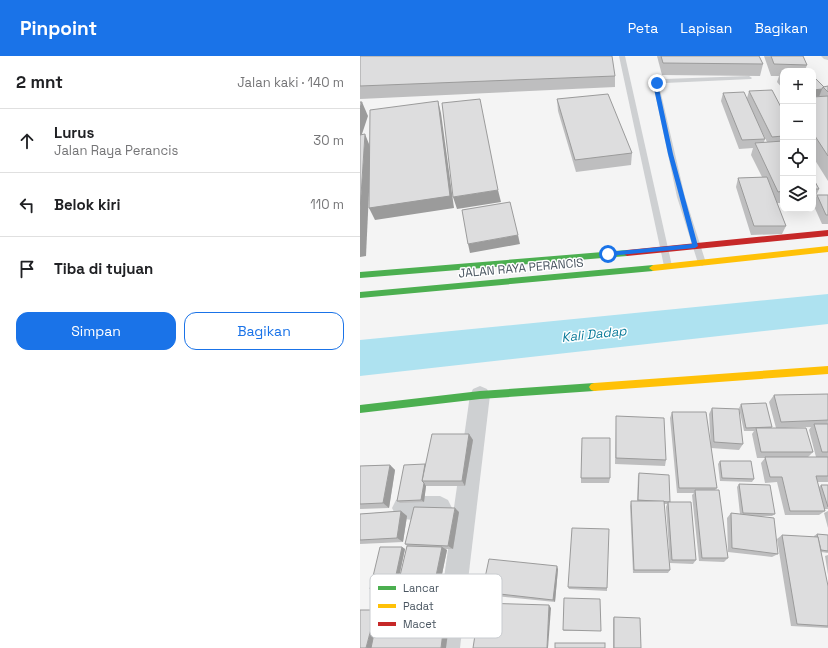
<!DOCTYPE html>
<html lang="id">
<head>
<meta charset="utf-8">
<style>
	:root { --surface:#fff; --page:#f2f2f2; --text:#202124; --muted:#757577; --line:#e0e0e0; --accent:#1a73e8 }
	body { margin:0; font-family:"Space Grotesk",sans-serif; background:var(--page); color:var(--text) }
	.controls { position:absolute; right:12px; top:12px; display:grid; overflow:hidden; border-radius:8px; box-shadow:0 4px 16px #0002 }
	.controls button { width:36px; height:36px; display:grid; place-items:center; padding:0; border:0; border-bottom:1px solid var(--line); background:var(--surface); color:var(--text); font:20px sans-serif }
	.stop { position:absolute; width:12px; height:12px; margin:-9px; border:3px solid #1a73e8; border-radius:50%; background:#fff }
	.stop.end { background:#1a73e8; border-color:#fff; box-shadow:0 1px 4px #0008 }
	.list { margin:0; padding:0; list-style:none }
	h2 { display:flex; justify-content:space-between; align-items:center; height:52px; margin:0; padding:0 16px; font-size:17px }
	h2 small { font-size:13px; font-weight:400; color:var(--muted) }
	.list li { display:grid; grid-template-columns:26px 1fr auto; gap:12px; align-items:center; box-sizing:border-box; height:64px; padding:0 16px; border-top:1px solid var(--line) }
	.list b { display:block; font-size:15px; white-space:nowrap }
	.list p { margin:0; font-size:13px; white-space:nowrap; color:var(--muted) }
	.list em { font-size:13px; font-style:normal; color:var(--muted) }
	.actions { display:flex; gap:8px; padding:12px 16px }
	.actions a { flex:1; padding:9px 0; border:1px solid var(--accent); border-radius:12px; text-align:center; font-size:14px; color:var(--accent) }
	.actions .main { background:var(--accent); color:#fff }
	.icon { flex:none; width:22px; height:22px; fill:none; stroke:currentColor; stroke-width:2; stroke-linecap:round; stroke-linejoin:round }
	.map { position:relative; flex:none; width:468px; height:592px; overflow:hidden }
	header { display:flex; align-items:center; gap:24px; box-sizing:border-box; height:56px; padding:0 20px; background:var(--accent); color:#fff }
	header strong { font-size:19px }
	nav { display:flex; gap:22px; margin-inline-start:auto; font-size:14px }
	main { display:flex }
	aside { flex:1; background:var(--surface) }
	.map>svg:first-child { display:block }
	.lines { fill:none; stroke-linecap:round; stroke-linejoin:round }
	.river { fill:#aee2f0; fill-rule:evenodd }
	.lane { fill:#ced0d2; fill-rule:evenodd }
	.street { fill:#ced0d2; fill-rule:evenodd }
	.fast { fill:#4caf50; fill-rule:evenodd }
	.slow { fill:#ffc107; fill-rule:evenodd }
	.jam { fill:#c62828; fill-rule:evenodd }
	.wall { fill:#bebebf; fill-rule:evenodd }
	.shaded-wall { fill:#9b9b9b }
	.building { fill:#ddddde; stroke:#9b9b9b }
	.route { fill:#1a73e8 }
	.labels { text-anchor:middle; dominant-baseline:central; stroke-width:3; stroke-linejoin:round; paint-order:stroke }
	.street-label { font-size:12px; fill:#4a5661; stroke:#fff }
	.water-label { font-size:13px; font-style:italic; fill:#0c7c9b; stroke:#fff }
	.key { fill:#fff; stroke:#c9ccd0; stroke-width:1 }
	.key-label { font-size:11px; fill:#4a5661 }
</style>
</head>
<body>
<header>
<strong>Pinpoint</strong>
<nav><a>Peta</a><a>Lapisan</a><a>Bagikan</a></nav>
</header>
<main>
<aside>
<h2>2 mnt<small>Jalan kaki · 140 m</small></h2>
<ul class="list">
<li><svg class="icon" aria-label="ahead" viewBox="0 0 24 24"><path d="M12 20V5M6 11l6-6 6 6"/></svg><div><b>Lurus</b><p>Jalan Raya Perancis</p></div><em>30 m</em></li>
<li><svg class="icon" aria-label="left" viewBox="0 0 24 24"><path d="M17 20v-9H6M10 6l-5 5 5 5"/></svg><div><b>Belok kiri</b></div><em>110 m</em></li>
<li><svg class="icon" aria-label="arrive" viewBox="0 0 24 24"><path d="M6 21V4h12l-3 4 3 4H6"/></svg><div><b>Tiba di tujuan</b></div></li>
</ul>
<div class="actions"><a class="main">Simpan</a><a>Bagikan</a></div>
</aside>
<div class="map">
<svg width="468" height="592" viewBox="0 0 468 592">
	<rect width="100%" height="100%" fill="#f4f4f4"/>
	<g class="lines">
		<polygon class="river" points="468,238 468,268 0,320 0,284"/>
		<g class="lane">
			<polygon points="259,0 265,0 312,210 308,213 304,210"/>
			<polygon points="389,20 392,22 391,23 305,27 299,29 325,141 346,207 342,210 338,207 317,141 293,28 304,23"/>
		</g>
		<g class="street">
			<polygon points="461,0 468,0 468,4 464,3"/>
			<polygon points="120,330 127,333 130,339 100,592 74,592 110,339 113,333"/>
			<path d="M44 440H80L88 444 92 452 88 460C74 466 50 466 36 460L32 452 36 444Z"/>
		</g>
		<g class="fast">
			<polygon points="267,194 271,197 267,200 0,222 0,216"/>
			<polygon points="293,209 297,212 293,215 0,242 0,236"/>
			<polygon points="234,327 237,328 239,331 237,334 234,335 120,343 0,357 0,349 120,335"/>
		</g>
		<g class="slow">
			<polygon points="468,190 468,196 293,215 289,212 293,209"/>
			<polygon points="468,310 468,318 234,335 231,334 229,331 231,328 234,327"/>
		</g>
		<polygon class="jam" points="468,174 468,180 267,200 263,197 267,194"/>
	</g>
	<g class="wall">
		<polygon points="0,0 255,20 255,31 0,43"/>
		<polygon points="297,0 399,0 403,8 400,20 302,19"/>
		<polygon points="404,0 443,0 447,9 445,14 448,15 423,15 423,33 417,26 419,20 411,20"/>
		<polygon points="453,20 464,31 468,30 468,125 453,101"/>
		<path d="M389 35 423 55V147H417L426 170 422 178 391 179 376 131 378 122 402 121 391 99 393 92 379 93 361 45 363 37 387 42ZM397 66 407 86H404L405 83Z"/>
		<polygon points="197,43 272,97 271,109 216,116 198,55"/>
		<polygon points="453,122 459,133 454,145 453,145"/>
		<polygon points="457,139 468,139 468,168 462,168 453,148"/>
		<path d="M468 338V426H457L459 431 461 429H468V453H465V455L459 459H425L417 426 405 427 401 407 405 402H397L392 378 394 375H384L379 352 381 348 412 371 411 372H416L409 346 414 339ZM451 371 449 374 456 401H448L453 396 425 372Z"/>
		<polygon points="352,352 383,388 379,394 351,392 349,358"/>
		<polygon points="312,356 357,432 355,434 368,502 364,506 339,505 332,439 334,437 317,437 310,362"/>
		<polygon points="256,360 306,404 305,410 255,408"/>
		<polygon points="109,378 113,384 105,430 66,430 64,446 40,447 37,445 65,408"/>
		<polygon points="360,405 394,423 392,426 360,425 358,408"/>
		<polygon points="30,409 35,414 29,452 0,453 0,410"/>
		<polygon points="279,417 310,446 336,504 333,508 310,507 306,451 307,448 304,448 310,514 308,517 273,517 270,450 271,445 277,445 278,420"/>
		<polygon points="221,422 250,422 249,427 221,427"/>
		<polygon points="379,428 415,458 412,460 392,460 418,498 412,501 368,496 367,462 371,457 380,458 377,431"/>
		<polygon points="41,455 47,460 43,486 0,488 0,458"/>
		<polygon points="468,455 468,472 464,457"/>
		<polygon points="99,456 93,493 85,493 87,494 80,528 45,527 39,524 47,490 45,488"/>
		<polygon points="457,478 468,479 468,497 461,496 468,530 468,572 431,570 417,483 422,479 454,481 454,480"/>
		<polygon points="42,491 45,493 36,535 14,534 10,533"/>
		<polygon points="468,499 468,519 465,500"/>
		<polygon points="198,513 195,546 126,539 122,536"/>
		<polygon points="208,531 247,532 247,535 209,533"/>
		<polygon points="254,561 281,592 253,592 253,563"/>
		<polygon points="203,574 241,575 204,575"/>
	</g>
	<g class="shaded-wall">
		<polygon points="462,33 459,41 453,42 453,34"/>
		<polygon points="78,45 81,57 94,152 15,164 9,152"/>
		<polygon points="2,46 8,60 0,84 0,52"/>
		<polygon points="5,78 11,93 6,200 0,201 0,155"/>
		<polygon points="138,134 141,146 97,153 93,141"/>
		<polygon points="158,179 160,188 110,197 108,188"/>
		<polygon points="109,378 113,384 105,430 102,425"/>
		<polygon points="30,409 35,414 29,452 23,447"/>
		<polygon points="64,427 66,430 64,446 61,444"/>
		<polygon points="95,452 99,456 93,493 88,490"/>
		<polygon points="41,455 47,460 43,486 37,482"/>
		<polygon points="42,491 45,493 36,535 33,533"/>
		<polygon points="82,491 87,494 80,528 75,525"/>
		<polygon points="197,510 198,513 195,546 193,544"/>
		<polygon points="189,549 191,552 188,592 187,592"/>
		<polygon points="16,554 22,556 14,592 6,592"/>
		<polygon points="84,568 89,570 86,592 81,592"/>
	</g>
	<g class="building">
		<polygon points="0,0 252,0 255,20 0,30"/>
		<polygon points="301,0 399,0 403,8 303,7"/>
		<polygon points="411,0 443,0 447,9 414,8"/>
		<polygon points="420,17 423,17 423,21"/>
		<polygon points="453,20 464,31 463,31 462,33 453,34"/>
		<polygon points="468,30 468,36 463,31"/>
		<polygon points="412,34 423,55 423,80 412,81 389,35"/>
		<polygon points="384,36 405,83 382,84 363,37"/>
		<polygon points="248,38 272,97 215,104 197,43"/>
		<polygon points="468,40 468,100 453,77 453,41"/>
		<polygon points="120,43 138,134 93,141 82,47"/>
		<polygon points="78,45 90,140 9,152 10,54"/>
		<polygon points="0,46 2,46 0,52"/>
		<polygon points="5,78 0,155 0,79"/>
		<polygon points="423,85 423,135 418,136 395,87"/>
		<polygon points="407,121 426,170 394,170 378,122"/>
		<polygon points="453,122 459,133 453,133"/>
		<polygon points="457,139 468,139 468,159 466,159"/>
		<polygon points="150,146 158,179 108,188 102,154"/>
		<polygon points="468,338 468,364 421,366 414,339"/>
		<polygon points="406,347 412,371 386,372 381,348"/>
		<polygon points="352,352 379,353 383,388 354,386"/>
		<polygon points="312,356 346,356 357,432 319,432"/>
		<polygon points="256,360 304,362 306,404 256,402"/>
		<polygon points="454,368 468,368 468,396 462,396"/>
		<polygon points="396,372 446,372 453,396 401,396"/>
		<polygon points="72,378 109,378 102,425 62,425"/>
		<polygon points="222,382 250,382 250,422 221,422"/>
		<polygon points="405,401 468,401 468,420 456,420 465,455 430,455 422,421 410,421"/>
		<polygon points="360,405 391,405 394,423 362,422"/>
		<polygon points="65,408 62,425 64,427 61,444 37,445 44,409"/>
		<polygon points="30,409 23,447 0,448 0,410"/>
		<polygon points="279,417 309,419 310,446 278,444"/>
		<polygon points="379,428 410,429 415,458 383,457"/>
		<polygon points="461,429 468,429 468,451"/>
		<polygon points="335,434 359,434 368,502 342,502"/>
		<polygon points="271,445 304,445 310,514 274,514"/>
		<polygon points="308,446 331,446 336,504 312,504"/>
		<polygon points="54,451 95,452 88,490 45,488"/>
		<polygon points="41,455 37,482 0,484 0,458"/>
		<polygon points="371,457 414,462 418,498 372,492"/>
		<polygon points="212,472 249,473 247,532 208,531"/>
		<polygon points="457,478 468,479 468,495 461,494"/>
		<polygon points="422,479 458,481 468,530 468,570 437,568"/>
		<polygon points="47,490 82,491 75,525 39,524"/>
		<polygon points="20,491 42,491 33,533 10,533"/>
		<polygon points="129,503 197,510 193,544 122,536"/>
		<polygon points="204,542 240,543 241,575 203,574"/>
		<polygon points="120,547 189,549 187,592 113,592"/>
		<polygon points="0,554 16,554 6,592 0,592"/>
		<polygon points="254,561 280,562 281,592 254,592"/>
		<polygon points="16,568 84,568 81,592 11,592"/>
		<rect x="195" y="587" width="50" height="5"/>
	</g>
	<polygon class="route" points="297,25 299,27 298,28 313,98 338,190 335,192 248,200 245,198 248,196 332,188 308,98 293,28"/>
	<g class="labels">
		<g class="street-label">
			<text transform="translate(161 212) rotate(-5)">JALAN RAYA PERANCIS</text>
		</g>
		<g class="water-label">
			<text transform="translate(234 278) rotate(-6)">Kali Dadap</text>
		</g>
	</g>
	<rect x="10" y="518" width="132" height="64" rx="6" class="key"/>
	<rect x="18" y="530" width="18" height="4" fill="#4caf50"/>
	<rect x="18" y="548" width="18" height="4" fill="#ffc107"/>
	<rect x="18" y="566" width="18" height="4" fill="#c62828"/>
	<g class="key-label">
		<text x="43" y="536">Lancar</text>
		<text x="43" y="554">Padat</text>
		<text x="43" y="572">Macet</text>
	</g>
</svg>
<div class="controls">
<button>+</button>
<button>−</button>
<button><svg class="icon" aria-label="locate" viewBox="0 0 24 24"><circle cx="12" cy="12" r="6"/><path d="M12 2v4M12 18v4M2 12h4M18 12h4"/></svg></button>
<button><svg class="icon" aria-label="layers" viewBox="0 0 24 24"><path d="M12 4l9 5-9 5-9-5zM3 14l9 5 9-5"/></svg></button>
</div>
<div class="stop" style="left:248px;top:198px"></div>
<div class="stop end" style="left:297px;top:27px"></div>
</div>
</main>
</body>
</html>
